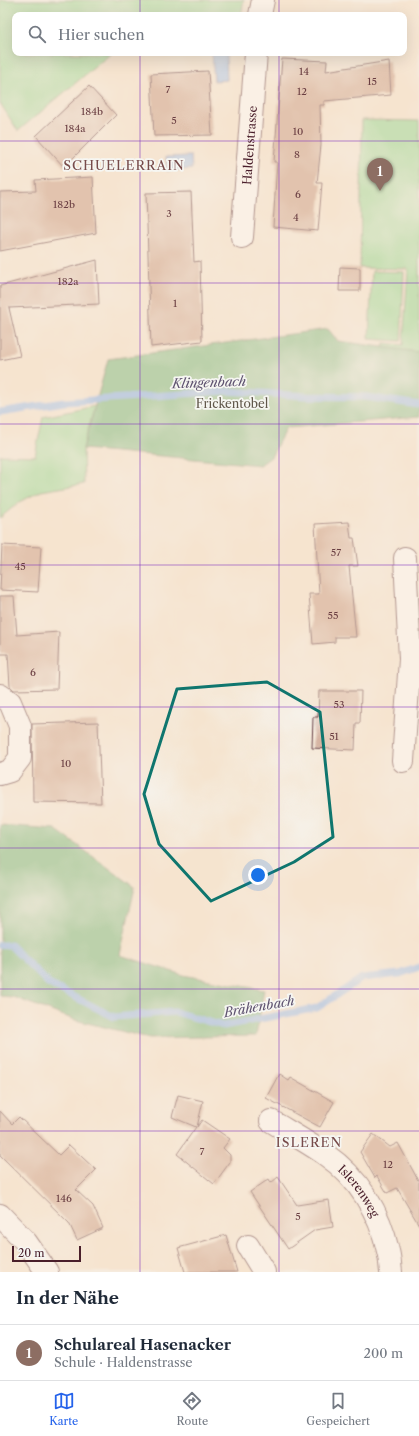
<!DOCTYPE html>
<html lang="de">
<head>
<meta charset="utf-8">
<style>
	:root { --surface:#fff; --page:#f6f6f7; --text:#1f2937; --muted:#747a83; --line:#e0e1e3; --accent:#2563eb }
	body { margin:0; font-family:"Libre Caslon Text",serif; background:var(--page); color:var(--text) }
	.scale { position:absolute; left:12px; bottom:10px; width:69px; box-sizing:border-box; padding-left:4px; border:2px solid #4a1f2b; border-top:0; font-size:11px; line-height:14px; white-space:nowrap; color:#4a1f2b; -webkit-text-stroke:3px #f6f6f2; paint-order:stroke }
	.you { position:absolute; left:258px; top:875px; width:14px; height:14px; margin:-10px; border:3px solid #fff; border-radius:50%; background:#1a73e8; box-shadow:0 0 0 6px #1a73e833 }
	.badge { display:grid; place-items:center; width:26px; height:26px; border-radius:50%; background:var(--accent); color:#fff; font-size:13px; font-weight:700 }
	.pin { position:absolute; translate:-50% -33px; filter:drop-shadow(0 1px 2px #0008) }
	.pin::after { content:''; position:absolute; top:21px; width:14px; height:12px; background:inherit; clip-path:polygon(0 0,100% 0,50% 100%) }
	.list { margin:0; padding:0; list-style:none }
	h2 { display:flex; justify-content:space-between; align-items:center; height:52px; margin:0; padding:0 16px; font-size:17px }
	h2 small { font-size:13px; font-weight:400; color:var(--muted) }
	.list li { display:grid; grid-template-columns:26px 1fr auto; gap:12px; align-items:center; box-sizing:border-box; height:56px; padding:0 16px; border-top:1px solid var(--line) }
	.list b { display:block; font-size:15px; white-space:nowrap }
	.list p { margin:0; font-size:13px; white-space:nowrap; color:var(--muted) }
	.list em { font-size:13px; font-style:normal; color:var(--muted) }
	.icon { flex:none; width:22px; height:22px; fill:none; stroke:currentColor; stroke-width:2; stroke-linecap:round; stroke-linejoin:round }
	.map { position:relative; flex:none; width:419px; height:1272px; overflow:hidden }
	.search { position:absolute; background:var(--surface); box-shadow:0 4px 16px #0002; left:12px; right:12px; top:12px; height:44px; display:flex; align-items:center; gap:10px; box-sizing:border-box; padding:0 14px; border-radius:8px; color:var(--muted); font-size:15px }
	.sheet { height:108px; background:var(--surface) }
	nav { display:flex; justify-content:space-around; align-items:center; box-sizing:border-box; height:56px; border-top:1px solid var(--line); background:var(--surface); font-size:11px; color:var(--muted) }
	nav a { display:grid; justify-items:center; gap:2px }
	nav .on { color:var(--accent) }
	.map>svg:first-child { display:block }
	.green { fill:#93da94; stroke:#6e7c60 }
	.forest { fill:#76ba7e; stroke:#606c54 }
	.water { fill:#85b4f0; stroke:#686a8e }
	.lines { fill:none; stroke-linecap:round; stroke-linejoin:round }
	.stream { stroke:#85b4f0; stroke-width:7 }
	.building { fill:#ca9c85 }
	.minor-casing { stroke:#643d44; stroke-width:24 }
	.minor { stroke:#fff; stroke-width:22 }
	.marked { fill:none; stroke:#0f766e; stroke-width:3; stroke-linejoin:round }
	.grid { fill:none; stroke:#7b2cbf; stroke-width:1; stroke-opacity:0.55 }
	.labels { text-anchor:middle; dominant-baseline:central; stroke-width:3.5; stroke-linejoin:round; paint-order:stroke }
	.number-label { font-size:10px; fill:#6a3e42 }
	.street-label { font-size:12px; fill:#4a1f2b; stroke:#f6f6f2 }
	.park-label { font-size:12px; fill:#60574a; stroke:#f6f6f2 }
	.neighbourhood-label { font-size:13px; letter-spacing:1px; fill:#774b4a; stroke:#f6f6f2 }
	.water-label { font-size:13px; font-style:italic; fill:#5f5370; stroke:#f6f6f2 }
</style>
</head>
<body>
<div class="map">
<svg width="419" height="1272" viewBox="0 0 419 1272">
	<rect width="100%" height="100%" fill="#f6f6f2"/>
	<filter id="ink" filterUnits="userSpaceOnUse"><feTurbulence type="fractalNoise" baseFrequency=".025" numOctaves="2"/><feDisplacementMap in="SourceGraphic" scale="8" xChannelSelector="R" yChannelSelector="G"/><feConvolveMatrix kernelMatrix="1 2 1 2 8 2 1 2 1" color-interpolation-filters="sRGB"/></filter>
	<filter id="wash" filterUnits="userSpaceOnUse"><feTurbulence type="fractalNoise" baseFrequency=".012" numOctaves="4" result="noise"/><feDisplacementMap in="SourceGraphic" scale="16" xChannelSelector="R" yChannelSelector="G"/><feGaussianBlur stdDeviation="0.9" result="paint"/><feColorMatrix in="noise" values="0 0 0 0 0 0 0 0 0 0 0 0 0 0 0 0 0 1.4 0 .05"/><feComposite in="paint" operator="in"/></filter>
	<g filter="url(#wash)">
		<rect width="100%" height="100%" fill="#f5e4cf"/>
		<g class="green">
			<polygon points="0,0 244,0 241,15 15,15 15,53 112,53 103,60 18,131 0,103"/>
			<polygon points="362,120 419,121 419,364 382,360 384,343 403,345 408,269 360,268"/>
			<polygon points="372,271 404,272 401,341 369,339"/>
			<polygon points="95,406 83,448 84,484 41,491 18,503 0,518 0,455 35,456 43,417"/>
		</g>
		<g class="forest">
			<polygon points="328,329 338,341 419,352 419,417 286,428 271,457 260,465 83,449 108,359"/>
			<polygon points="0,825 55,829 135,887 120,955 183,975 264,990 256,1036 149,1038 75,1020 13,997 0,996"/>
		</g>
		<g class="water">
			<polygon points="212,53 226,53 227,80 214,81"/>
			<polygon points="191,156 192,169 167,171 166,157"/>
		</g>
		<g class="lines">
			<g class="stream">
				<polyline points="0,412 64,402 227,391 306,396 366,397 419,405"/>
				<polyline points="0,945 10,945 49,984 114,1017 175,1012 223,1026 317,1008 362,978 400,974 419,967"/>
			</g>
		</g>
		<g id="blocks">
			<g class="building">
				<polygon points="282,59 327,61 326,71 389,61 391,95 324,101 324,105 320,105 321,145 317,183 322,183 318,231 273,227 277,162 274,162"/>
				<polygon points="208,71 212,135 154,136 151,74"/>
				<polygon points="89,86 116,115 64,167 36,136"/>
				<polygon points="93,177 96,233 0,251 0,192 36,191 35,180"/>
				<polygon points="191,192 194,262 200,261 202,341 151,347 146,193"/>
				<polygon points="97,260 99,304 9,308 20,356 0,360 0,286"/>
				<polygon points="340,267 360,268 360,291 339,291"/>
				<polygon points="349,522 351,538 354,538 358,566 349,566 356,637 335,637 335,642 313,644 309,594 319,594 315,524"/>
				<polygon points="2,545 41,547 38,592 0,590"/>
				<polygon points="0,596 14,596 17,635 59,632 57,689 14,690 10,686 8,654 0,654"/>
				<polygon points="319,691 361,691 360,723 356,723 355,750 312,748 313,717 318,717"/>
				<polygon points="98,722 101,803 33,802 32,724"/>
				<polygon points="279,1074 288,1080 290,1077 334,1102 320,1127 266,1098"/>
				<polygon points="178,1095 203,1101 197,1127 202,1120 230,1139 223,1148 230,1155 230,1162 214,1184 177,1154 196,1127 172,1117"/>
				<polygon points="0,1111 12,1124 19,1117 59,1155 69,1145 96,1170 76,1190 93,1206 103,1228 77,1240 69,1223 0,1155"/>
				<polygon points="373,1134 390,1147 398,1143 419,1182 419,1225 397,1188 387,1193 377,1176 375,1178 360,1152"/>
				<polygon points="278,1177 297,1205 329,1200 333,1227 315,1230 288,1249 250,1192 269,1179 271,1183"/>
				<polygon points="226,1235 237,1272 185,1272 178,1248"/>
			</g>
		</g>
	</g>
	<g filter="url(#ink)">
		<use href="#blocks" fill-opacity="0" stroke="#643d44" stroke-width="1"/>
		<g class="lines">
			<g class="minor-casing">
				<g id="minor">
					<polyline points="260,15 263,0"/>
					<path id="s1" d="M242 237 256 53"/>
					<polyline points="405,558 410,659 419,659"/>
					<polyline points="0,695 10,702 20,726 20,758 10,771 0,774"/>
					<polyline points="403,761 410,659"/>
					<path id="s2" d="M271 1121C289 1132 309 1143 326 1155 358 1177 380 1213 388 1251 390 1258 390 1265 391 1272"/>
					<polyline points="0,1215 26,1242 47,1272"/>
					<polyline points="248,1246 264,1272"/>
				</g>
			</g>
			<use href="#minor" class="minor"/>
		</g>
	</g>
	<path d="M0 0H419V1272H0ZM267 682 320 712 333 837 294 862 211 901 159 844 144 794 177 689Z" fill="#f5e4cf" fill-opacity=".55" fill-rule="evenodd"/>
	<path class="marked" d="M267 682 320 712 333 837 294 862 211 901 159 844 144 794 177 689Z"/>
	<path class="grid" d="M140 0V15M279 0V15M140 53V1272M279 53V1272M0 141H419M0 283H419M0 424H419M0 565H419M0 707H419M0 848H419M0 989H419M0 1131H419"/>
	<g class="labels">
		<g class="number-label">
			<text x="304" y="71">14</text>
			<text x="372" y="81">15</text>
			<text x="168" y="89">7</text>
			<text x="302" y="91">12</text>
			<text x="92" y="111">184b</text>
			<text x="174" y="120">5</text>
			<text x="75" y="128">184a</text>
			<text x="298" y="131">10</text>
			<text x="297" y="154">8</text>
			<text x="298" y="194">6</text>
			<text x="64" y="204">182b</text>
			<text x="169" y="213">3</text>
			<text x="296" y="217">4</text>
			<text x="68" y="281">182a</text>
			<text x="175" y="303">1</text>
			<text x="336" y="552">57</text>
			<text x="20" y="566">45</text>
			<text x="333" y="615">55</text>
			<text x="33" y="672">6</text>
			<text x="339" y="704">53</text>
			<text x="334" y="736">51</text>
			<text x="66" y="763">10</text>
			<text x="202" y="1151">7</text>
			<text x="388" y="1164">12</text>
			<text x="64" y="1198">146</text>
			<text x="298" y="1216">5</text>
		</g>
		<g class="street-label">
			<text stroke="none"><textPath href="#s1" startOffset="92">Haldenstrasse</textPath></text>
			<text stroke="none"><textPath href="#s2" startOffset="114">Islerenweg</textPath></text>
		</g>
		<g class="park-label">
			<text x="232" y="403">Frickentobel</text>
		</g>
		<g class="neighbourhood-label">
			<text x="124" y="165">SCHUELERRAIN</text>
			<text x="309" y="1142">ISLEREN</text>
		</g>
		<g class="water-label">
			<text transform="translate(209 382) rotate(-2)">Klingenbach</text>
			<text transform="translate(259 1006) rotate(-10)">Brähenbach</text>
		</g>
	</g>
</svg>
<div class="scale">20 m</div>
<div class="you"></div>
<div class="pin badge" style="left:380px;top:191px;background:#8d6e63">1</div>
<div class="search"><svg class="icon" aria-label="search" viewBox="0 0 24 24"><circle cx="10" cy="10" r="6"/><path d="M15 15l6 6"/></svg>Hier suchen</div>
</div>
<section class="sheet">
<h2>In der Nähe<small></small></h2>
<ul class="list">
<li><span class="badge" style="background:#8d6e63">1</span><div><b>Schulareal Hasenacker</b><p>Schule · Haldenstrasse</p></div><em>200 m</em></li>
</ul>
</section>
<nav>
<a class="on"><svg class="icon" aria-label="map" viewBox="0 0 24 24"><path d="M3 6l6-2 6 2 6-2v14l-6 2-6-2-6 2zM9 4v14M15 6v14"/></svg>Karte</a>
<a><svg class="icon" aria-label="directions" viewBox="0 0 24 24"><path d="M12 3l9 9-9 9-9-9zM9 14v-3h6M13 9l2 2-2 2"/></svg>Route</a>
<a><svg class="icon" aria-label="saved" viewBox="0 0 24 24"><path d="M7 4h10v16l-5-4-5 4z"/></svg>Gespeichert</a>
</nav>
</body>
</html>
